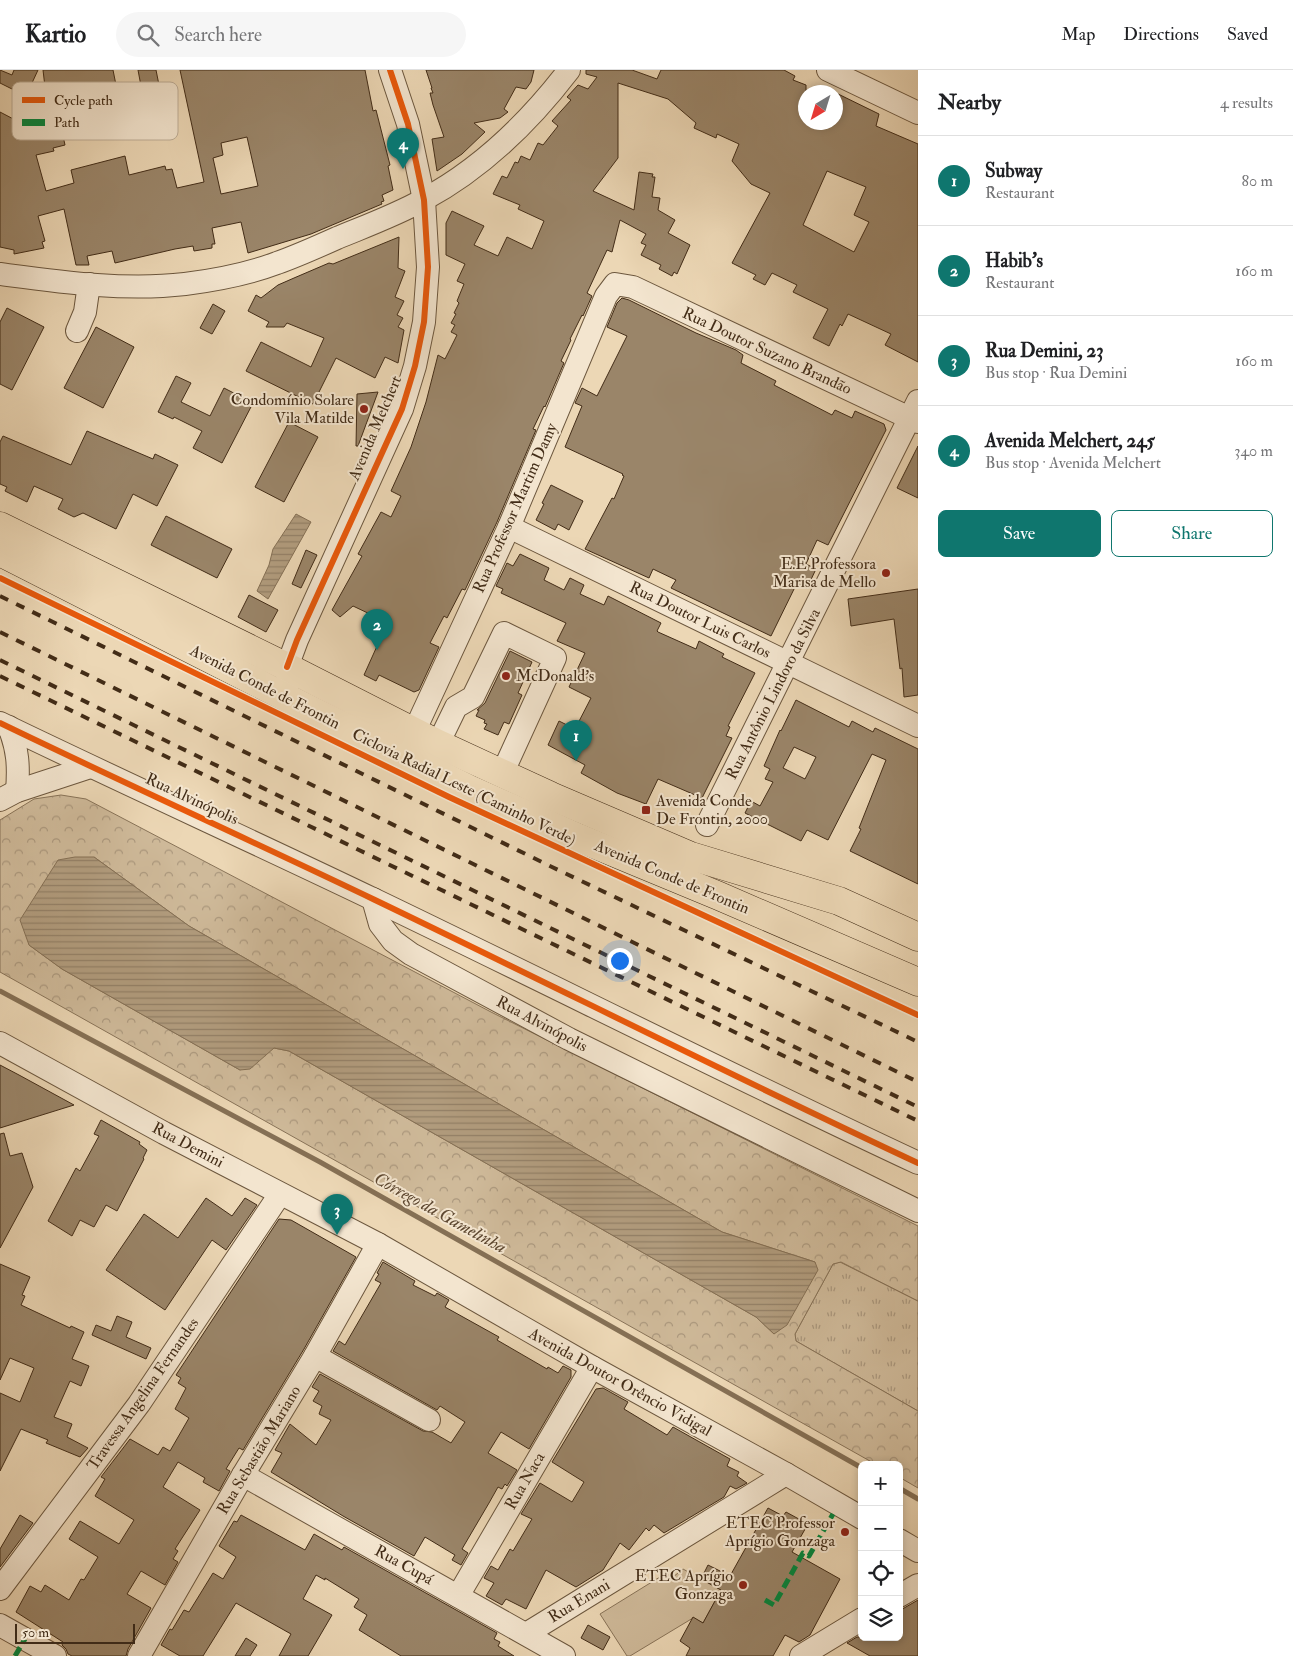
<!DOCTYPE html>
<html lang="en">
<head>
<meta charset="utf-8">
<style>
	:root { --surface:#fff; --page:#f6f6f6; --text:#202124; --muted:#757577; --line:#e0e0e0; --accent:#0f766e }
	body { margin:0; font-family:"IM FELL Double Pica",serif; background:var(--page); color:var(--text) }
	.controls { position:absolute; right:15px; bottom:15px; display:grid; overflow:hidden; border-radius:8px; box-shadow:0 2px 8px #0003 }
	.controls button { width:45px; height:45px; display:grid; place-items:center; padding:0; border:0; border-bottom:1px solid var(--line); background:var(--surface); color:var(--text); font:25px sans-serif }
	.compass { position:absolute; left:798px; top:15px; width:45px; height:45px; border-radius:50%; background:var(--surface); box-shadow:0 2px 8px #0003; rotate:218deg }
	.scale { position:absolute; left:15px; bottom:12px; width:120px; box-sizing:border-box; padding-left:5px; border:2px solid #422c17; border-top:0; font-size:14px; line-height:18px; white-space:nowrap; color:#422c17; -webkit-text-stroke:4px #f3e5cf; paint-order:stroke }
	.you { position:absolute; left:619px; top:890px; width:18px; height:18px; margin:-12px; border:4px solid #fff; border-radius:50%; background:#1a73e8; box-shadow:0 0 0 8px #1a73e833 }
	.badge { display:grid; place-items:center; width:32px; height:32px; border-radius:50%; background:var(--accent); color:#fff; font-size:16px; font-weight:700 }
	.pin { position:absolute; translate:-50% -41px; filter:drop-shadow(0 1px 2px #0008) }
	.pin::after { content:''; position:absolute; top:26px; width:18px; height:15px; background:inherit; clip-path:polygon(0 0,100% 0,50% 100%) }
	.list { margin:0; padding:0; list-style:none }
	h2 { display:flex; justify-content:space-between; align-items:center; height:65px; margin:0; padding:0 20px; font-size:21px }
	h2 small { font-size:16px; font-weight:400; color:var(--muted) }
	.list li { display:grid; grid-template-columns:32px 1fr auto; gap:15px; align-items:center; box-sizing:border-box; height:90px; padding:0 20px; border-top:1px solid var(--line) }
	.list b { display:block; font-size:19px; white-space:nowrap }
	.list p { margin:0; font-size:16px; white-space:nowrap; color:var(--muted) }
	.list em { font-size:16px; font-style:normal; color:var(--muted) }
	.actions { display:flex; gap:10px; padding:15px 20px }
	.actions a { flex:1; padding:11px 0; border:1px solid var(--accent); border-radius:8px; text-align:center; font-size:18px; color:var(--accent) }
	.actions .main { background:var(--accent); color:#fff }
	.icon { flex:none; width:28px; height:28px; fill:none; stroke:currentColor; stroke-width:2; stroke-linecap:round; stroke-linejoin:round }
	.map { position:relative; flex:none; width:918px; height:1586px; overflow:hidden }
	header { display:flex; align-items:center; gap:30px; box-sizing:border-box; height:70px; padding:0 25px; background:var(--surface); border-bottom:1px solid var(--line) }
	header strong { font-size:24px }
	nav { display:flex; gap:28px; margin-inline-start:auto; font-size:18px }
	.search { width:350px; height:45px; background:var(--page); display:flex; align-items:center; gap:12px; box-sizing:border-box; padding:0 18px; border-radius:28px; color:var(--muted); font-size:19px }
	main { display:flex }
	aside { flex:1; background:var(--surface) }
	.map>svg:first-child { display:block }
	.grass { fill:url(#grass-tufts); stroke:#887358 }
	.forest { fill:url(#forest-crowns); stroke:#887358; fill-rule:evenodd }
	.garden { fill:#cfba9a; stroke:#887358 }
	.water { fill:url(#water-rules); stroke:#857055 }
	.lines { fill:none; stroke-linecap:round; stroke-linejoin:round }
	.stream { stroke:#857055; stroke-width:5 }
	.building { fill:#9a8569; stroke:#422c17; fill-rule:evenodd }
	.minor-casing { stroke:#6c573e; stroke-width:24 }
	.highway-casing { stroke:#422c17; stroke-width:29 }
	.minor { stroke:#f3e5cf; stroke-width:22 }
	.highway { stroke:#ecd7b5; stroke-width:28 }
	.rail { stroke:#422c17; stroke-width:4; stroke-dasharray:9 9; stroke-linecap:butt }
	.quiet { stroke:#00873e; stroke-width:5; stroke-dasharray:10 5; stroke-linecap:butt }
	.cycleway-casing { stroke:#f3e5cf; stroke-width:9 }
	.cycleway { stroke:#e8590c; stroke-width:6 }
	.poi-dot { fill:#8f2418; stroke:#f3e5cf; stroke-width:2 }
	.labels { text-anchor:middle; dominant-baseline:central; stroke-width:4; stroke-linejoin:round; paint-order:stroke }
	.street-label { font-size:16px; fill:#422c17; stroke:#f3e5cf }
	.poi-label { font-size:16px; fill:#422c17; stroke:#f3e5cf; text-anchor:end }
	.water-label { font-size:18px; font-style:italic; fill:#5e4831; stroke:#f3e5cf }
	.key { fill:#f3e5cf; stroke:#beae98; stroke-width:1 }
	.key-label { font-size:14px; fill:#422c17 }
</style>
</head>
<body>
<header>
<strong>Kartio</strong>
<div class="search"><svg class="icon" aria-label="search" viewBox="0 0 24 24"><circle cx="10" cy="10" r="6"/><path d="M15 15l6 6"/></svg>Search here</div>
<nav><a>Map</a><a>Directions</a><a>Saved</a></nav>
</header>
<main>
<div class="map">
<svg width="918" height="1586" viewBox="0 0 918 1586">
	<defs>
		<pattern id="grass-tufts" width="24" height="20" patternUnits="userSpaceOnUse" patternTransform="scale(1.25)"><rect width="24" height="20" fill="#cfba9a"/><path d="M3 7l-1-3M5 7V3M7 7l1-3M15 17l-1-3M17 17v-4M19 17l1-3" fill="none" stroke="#aa977d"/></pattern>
		<pattern id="forest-crowns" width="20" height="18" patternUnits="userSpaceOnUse" patternTransform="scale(1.25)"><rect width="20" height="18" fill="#cfba9a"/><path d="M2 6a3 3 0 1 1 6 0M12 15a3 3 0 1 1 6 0" fill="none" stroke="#aa977d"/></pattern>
		<pattern id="water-rules" width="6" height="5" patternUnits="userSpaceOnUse" patternTransform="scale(1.25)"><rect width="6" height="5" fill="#b29d7f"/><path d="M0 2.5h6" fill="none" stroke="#928067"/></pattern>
	</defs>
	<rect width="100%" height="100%" fill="#ecd7b5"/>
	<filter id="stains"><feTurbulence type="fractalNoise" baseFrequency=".004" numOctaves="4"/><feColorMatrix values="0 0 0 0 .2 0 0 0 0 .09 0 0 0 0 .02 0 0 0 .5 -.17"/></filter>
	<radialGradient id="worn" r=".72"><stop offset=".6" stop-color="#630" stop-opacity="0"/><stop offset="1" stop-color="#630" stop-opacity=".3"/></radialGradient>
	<polygon class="grass" points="840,1192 918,1231 918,1341 796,1271 795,1264 833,1194"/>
	<path class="forest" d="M61 725 86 729 491 942 918 1156V1231L841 1192 833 1194 795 1264 796 1271 918 1341V1418L899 1407V1395H877L0 902V750L34 729ZM94 787 189 856 722 1162 815 1192 774 1264 756 1247 289 981 274 978 240 1000 62 899 29 875Z"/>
	<polygon class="garden" points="683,1499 721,1520 703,1553 693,1548 630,1586 627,1586 600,1544 668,1502 673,1507"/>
	<g class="water">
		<polygon points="296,444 311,452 268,529 257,521 269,495 273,479"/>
		<polygon points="75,787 94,787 189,856 722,1162 815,1192 818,1200 787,1255 774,1264 756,1247 289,981 274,978 250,999 240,1000 62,899 29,875 20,850 58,790"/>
	</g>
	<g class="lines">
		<g class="stream">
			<polyline points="0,921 320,1092 862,1398"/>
			<polyline points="899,1418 918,1429"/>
		</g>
	</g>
	<g class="building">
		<polygon points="0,0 12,5 14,0 38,0 26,26 0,13"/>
		<polygon points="43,0 113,0 122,45 98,51 93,21 68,26 69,30 47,34"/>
		<polygon points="138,0 156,0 168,60 149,64 148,58 143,59 137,34 144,32"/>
		<path d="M180 0H365L373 41 376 40 390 95 388 96 393 120 382 125 384 131 381 132 382 134 311 164 248 183 241 152 212 158 215 174H212V178L194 181 193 176 175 179 115 193 112 181 87 186 89 195H76L64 139 38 146 45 171 42 172 44 178 14 184V180L0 177V42L21 53 22 59 30 57 52 68 48 41 57 39 65 75 53 78 54 81 36 85 46 121 74 113 71 100 125 86 129 105 165 96 166 100 172 99 177 118 204 112ZM247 67 258 116 221 124 213 88 223 85 221 73Z"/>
		<polygon points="426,0 534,0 531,12 526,19 516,17 504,39 508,42 500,48 474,53 485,62 462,84 437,101 432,69 444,67 433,35 430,23 433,23 431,18 432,18"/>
		<path d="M586 0H632L657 9 661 0H784L795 6 793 10 806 15V52H836V23L879 44 876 56 918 74V292L885 275 891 264 848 244 842 256 840 254 829 276 813 268 828 239 793 222 797 215 772 203 765 215 753 209 756 205 732 193 770 123 751 114 732 91 739 74 717 64 716 68 694 58 696 53 668 29 618 13V88L593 121 634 140 639 102 653 104 652 107H655L652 127 660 128 658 140 675 150 668 163 690 175 677 204 674 202 672 206 659 199 661 195 641 185 646 175 641 173 646 164 620 150 612 182 607 180 587 223 592 226 583 246 582 245 570 269 571 270 561 291 564 293 545 337 544 336 533 359 536 360 497 452 465 520 462 519 447 548 444 546 430 573 439 577 419 620 414 622 379 605 376 611 364 605 382 565 375 562 373 551 369 550 372 545 353 536 340 547 332 540 362 486 358 484 381 442 391 447 401 426 391 421 411 377 426 332 438 285 445 289 457 265 451 262 455 255 451 253 456 244 454 243 459 233 457 231 464 214 457 211 465 194 446 185V153L452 141 484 156 474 175 498 186 507 167 532 179 544 151 518 139 520 135 493 124 502 106 507 108 515 92 518 93 521 86 530 90 538 73 543 75 558 56 552 51 571 30 567 27 578 15 588 19 597 7 586 4ZM827 101 866 117 854 145 869 152 854 182 803 155Z"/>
		<polygon points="399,167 398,198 405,201 395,227 404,231 397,245 403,248 398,257 404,260 398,293 385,287 375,308 336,288 313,334 246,301 261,272 311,297 324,268 287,253 284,257 266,257 269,252 248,241 256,225 261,228 278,215 294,208 329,193 333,194"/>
		<polygon points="622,228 629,230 696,263 736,280 743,285 741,293 776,311 774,315 832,345 835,340 852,348 855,341 884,354 886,360 828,475 817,470 806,494 816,499 807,518 797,513 771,566 671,518 676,510 653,499 649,508 585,479 612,428 614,429 624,406 622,405 623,404 565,377 582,336 575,333 582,318 597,326 627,266 607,257 617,233"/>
		<polygon points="213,234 225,241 212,264 200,258"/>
		<polygon points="7,238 44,257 12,320 0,314 0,252"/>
		<polygon points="96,257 134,277 103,338 64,318"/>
		<polygon points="176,306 191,313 181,332 210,346 224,318 253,333 222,393 193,378 202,361 174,347 173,349 158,342"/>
		<polygon points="378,322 358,376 356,376 357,324"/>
		<polygon points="289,352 318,367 284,432 255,417"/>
		<polygon points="87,361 153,389 155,384 178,395 157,436 133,424 116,459 83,443 74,447 58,439 63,429 34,416 27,432 5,421 7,417 0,414 0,372 3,366 71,395"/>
		<polygon points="918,376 918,428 897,418"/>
		<polygon points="551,415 583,431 569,460 558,454 555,460 536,450 544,434 542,433"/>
		<polygon points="166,446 232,479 217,508 151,475"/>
		<polygon points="306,480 317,485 301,518 292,514"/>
		<polygon points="520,484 549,498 544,510 564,520 570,508 584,515 580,524 604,535 608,526 661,553 657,561 658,562 696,579 699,571 724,584 722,587 755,603 728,656 730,657 726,666 732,668 702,728 658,709 646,734 617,723 581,703 585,695 548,675 559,651 575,659 591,628 569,617 585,583 557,571 566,553 501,523 503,519 496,516 507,493 513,496"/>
		<polygon points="918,519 918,625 904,627 902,598 900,599 894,549 851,556 848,529"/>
		<polygon points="249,525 278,540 266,562 238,547"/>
		<polygon points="510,581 532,592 518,623 522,625 509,654 504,652 498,665 484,659 487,654 484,653 485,650 476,646 479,640 477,640 485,633"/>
		<path d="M796 630 849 657 852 651 873 662 875 658 918 679V814L850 781 861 759 859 758 886 690 872 684 828 770 807 760 801 771 745 743 751 731 760 736 773 712 765 709 770 699 764 696 780 660 781 661ZM794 677 816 687 805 709 783 698Z"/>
		<polygon points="0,995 19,1005 74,1035 0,1058"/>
		<polygon points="101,1050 140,1072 139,1074 147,1080 143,1088 144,1089 117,1141 106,1135 94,1157 80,1150 72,1166 48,1151 76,1098 80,1101 99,1066 94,1064"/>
		<polygon points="4,1063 10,1086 22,1083 33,1117 0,1178 0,1064"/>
		<polygon points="206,1128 232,1146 245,1128 257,1135 226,1180 212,1170 165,1240 106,1200 144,1144 178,1168"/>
		<polygon points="279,1149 291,1150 356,1187 304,1279 243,1380 239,1378 226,1399 230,1401 219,1421 203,1412 205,1408 178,1392 163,1417 200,1440 175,1479 178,1481 173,1489 178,1492 165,1515 141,1501 127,1524 151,1538 128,1579 126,1586 72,1586 68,1584 66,1579 62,1575 63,1572 16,1542 30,1516 41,1522 45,1515 69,1530 81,1509 84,1510 98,1487 69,1469 80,1451 119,1474 134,1450 95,1426 105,1409 101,1407 130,1369 158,1385 163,1377 170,1381 189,1348 175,1339 186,1318 178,1313 181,1308 176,1305"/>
		<polygon points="383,1192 415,1211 413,1215 435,1226 437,1223 449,1230 445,1237 499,1267 497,1270 547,1299 548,1297 558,1303 563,1296 571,1300 571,1307 529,1379 501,1362 488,1383 517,1400 507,1416 505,1414 502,1419 498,1417 489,1433 462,1479 468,1483 461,1495 452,1490 455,1485 425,1467 414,1486 343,1446 271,1402 282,1383 275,1380 290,1354 316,1375 331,1350 319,1344 322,1336 313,1331 319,1321 312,1317 320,1304 423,1361 432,1362 451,1373 465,1352 440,1336 437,1340 333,1281 339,1271 345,1275 381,1213 375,1210 379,1204 377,1203"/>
		<polygon points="0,1194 30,1207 22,1225 25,1226 21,1235 70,1258 71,1256 84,1262 72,1289 89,1296 81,1316 70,1311 54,1347 72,1354 67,1367 88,1378 80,1387 46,1373 48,1370 21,1359 0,1401 0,1323 20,1332 34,1298 10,1288 0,1310"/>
		<polygon points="117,1246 132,1252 126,1267 151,1278 146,1289 92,1265 96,1255 111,1261"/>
		<polygon points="603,1318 628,1332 624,1339 667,1365 673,1357 730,1389 727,1396 739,1402 737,1406 747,1413 736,1419 730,1416 724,1427 664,1463 654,1455 649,1461 646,1458 629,1480 620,1473 603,1500 576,1517 546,1500 526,1539 506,1529 502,1535 486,1526 494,1513 484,1508 491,1496 498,1500 510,1479 513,1481 532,1449 521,1444 540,1413 572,1432 584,1412 552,1392 596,1319"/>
		<polygon points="768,1438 783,1446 786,1442 808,1454 792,1482 840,1509 810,1565 799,1572 785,1565 773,1586 686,1586 690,1578 680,1571 693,1547 703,1553 721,1520 701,1509 708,1495 730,1506"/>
		<polygon points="20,1445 33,1453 0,1497 0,1479"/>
		<polygon points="241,1445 305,1480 314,1464 342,1480 344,1477 497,1563 494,1569 500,1572 498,1576 514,1586 401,1586 359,1560 367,1545 354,1537 359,1529 325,1508 325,1510 316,1505 303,1529 332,1545 308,1586 279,1586 291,1564 236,1533 203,1586 180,1586 161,1575 170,1559 172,1560 184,1540 189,1542 213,1503 223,1509 236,1487 219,1476 234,1451 237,1452"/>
		<polygon points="918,1530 918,1586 870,1586 847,1573 857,1567 899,1567 899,1541"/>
		<polygon points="588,1555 610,1567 603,1580 581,1568"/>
		<polygon points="246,1568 257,1575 250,1586 235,1586"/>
	</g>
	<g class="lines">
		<g class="minor-casing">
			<g id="minor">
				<polyline points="828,0 918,43"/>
				<path d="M0 204C61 212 124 221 185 214 216 210 248 204 277 193 297 186 317 177 337 168 366 156 396 145 423 130 481 99 530 51 569 0"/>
				<polyline points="77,261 85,242 89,214"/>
				<polyline points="509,457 918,656"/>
				<polyline points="288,614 287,597 297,570 402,339 415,296 424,252 428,197 424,130 408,54 390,0"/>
				<path d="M0 653C124 713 250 770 375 830 556 917 736 1008 918 1093"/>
				<path d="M9 657C18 680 19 696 17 721"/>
				<polyline points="414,662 509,457 606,226 615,214 633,217 918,352"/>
				<polyline points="438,674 456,637 473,627 504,563 508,565 555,588 502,704"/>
				<polyline points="0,730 17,721 90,697"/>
				<polyline points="707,755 918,331"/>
				<polyline points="373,829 380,854 393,871 411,884 569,969 918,1141"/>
				<polyline points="0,973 164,1063 378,1174 592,1297 786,1404 862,1448"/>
				<polyline points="315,1286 429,1350"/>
				<polyline points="243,1405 564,1586"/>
				<polyline points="899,1470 918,1481"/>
				<polyline points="0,1519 139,1334 280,1124"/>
				<polyline points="458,1526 592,1297"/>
				<polyline points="899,1526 918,1515"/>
				<polyline points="0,1555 55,1586"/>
				<polyline points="526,1564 786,1404"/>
				<polyline points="139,1586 243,1405 315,1286 378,1174"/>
				<polyline points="801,1586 862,1549"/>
			</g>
		</g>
		<g class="highway-casing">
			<g id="highway">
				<polyline points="0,456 287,597 436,673 551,726 691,786 839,831 918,867"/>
				<polyline points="0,482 289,629 469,719 579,768 719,826 918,912"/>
			</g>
		</g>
		<use href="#minor" class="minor"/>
		<use href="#highway" class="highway"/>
		<g class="rail">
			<polyline points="0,526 552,797 918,972"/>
			<polyline points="0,562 918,1012"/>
			<polyline points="0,590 918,1037"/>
			<polyline points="0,606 918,1051"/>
		</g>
		<g class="quiet">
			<polyline points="765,1530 774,1535 803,1483 809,1486 833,1444"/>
			<polyline points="15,1586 25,1569"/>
		</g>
		<g class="cycleway-casing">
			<g id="cycleway">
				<polyline points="0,508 449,727 918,945"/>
				<polyline points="287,597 297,570 402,339 415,296 424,252 428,197 424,130 408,54 390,0"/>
				<path d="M0 653C124 713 250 770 375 830 556 917 736 1008 918 1093"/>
			</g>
		</g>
		<use href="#cycleway" class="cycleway"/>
	</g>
	<g class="poi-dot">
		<circle cx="364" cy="339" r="5"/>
		<circle cx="886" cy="503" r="5"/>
		<circle cx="506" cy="606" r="5"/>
		<rect x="641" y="735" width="10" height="10" rx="2.5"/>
		<circle cx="845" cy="1462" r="5"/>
		<circle cx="743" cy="1515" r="5"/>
	</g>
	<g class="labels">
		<g class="street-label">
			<text transform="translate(767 281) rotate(25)">Rua Doutor Suzano Brandão</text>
			<text transform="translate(375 358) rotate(-67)">Avenida Melchert</text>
			<text transform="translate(515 438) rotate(-66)">Rua Professor Martim Damy</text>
			<text transform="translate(700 550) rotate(26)">Rua Doutor Luis Carlos</text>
			<text transform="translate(265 617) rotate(27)">Avenida Conde de Frontin</text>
			<text transform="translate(773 624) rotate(-63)">Rua Antônio Lindoro da Silva</text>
			<text transform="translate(464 717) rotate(26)">Ciclovia Radial Leste (Caminho Verde)</text>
			<text transform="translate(192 729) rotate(25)">Rua Alvinópolis</text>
			<text transform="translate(672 807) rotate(23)">Avenida Conde de Frontin</text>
			<text transform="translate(542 954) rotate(28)">Rua Alvinópolis</text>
			<text transform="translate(188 1075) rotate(28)">Rua Demini</text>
			<text transform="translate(620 1312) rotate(29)">Avenida Doutor Orêncio Vidigal</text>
			<text transform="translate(143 1324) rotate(-55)">Travessa Angelina Fernandes</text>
			<text transform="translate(259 1380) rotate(-59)">Rua Sebastião Mariano</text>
			<text transform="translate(525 1411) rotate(-60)">Rua Naca</text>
			<text transform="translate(404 1495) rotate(29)">Rua Cupá</text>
			<text transform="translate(579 1531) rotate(-31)">Rua Enani</text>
		</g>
		<g class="poi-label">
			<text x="354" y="330">Condomínio Solare<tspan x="354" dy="18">Vila Matilde</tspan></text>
			<text x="876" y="494">E.E Professora<tspan x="876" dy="18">Marisa de Mello</tspan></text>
			<text x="516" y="606" text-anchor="start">McDonald's</text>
			<text x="656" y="731" text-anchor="start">Avenida Conde<tspan x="656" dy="18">De Frontin, 2000</tspan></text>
			<text x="835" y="1453">ETEC Professor<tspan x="835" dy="18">Aprígio Gonzaga</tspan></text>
			<text x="733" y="1506">ETEC Aprígio<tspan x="733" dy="18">Gonzaga</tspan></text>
		</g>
		<g class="water-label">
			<text transform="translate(440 1143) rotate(29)">Córrego da Gamelinha</text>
		</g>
	</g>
	<rect x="12" y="12" width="166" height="58" rx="8" class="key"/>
	<rect x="22" y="27" width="23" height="6" fill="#e8590c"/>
	<rect x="22" y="49" width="23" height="7" fill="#00873e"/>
	<g class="key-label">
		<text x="54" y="35">Cycle path</text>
		<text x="54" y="57">Path</text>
	</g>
	<rect width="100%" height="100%" filter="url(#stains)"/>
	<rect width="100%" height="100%" fill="url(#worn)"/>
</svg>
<div class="controls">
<button>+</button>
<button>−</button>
<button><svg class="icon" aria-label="locate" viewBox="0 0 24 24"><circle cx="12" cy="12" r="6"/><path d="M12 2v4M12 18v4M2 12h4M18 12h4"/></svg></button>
<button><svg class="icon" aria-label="layers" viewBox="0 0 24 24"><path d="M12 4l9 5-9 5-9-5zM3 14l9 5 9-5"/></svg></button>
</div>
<svg class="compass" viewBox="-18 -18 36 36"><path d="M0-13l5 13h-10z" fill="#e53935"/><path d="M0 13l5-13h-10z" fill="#757577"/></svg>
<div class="scale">50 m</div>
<div class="you"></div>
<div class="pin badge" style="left:576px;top:691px">1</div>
<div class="pin badge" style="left:377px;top:580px">2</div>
<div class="pin badge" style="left:337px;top:1165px">3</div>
<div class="pin badge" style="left:403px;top:99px">4</div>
</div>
<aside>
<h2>Nearby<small>4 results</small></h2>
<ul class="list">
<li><span class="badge">1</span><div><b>Subway</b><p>Restaurant</p></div><em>80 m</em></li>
<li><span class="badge">2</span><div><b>Habib's</b><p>Restaurant</p></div><em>160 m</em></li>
<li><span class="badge">3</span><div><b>Rua Demini, 23</b><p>Bus stop · Rua Demini</p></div><em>160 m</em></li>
<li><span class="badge">4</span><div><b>Avenida Melchert, 245</b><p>Bus stop · Avenida Melchert</p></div><em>340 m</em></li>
</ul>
<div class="actions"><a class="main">Save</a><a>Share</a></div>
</aside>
</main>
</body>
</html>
